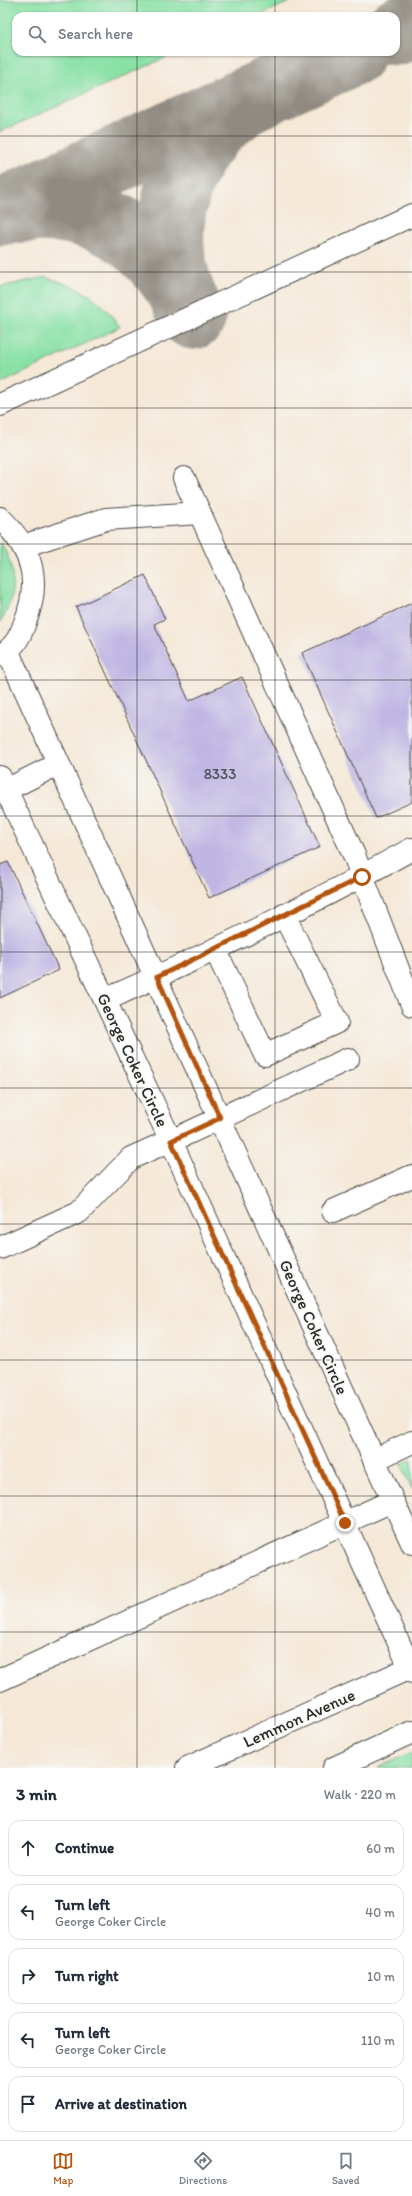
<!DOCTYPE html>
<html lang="en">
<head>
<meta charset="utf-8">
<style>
	:root { --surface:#fff; --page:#f2f2f3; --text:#1f2937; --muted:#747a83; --line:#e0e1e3; --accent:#b45309 }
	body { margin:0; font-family:Itim,sans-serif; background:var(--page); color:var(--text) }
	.stop { position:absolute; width:12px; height:12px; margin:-9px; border:3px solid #b45309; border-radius:50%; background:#fff }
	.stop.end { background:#b45309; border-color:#fff; box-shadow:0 1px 4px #0008 }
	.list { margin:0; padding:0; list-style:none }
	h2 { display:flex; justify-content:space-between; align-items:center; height:52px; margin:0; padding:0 16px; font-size:17px }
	h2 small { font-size:13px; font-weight:400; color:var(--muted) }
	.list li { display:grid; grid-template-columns:26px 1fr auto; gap:12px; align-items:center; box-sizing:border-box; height:56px; margin:0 8px 8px; padding:0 8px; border:1px solid var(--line); border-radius:12px }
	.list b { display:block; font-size:15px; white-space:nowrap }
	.list p { margin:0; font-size:13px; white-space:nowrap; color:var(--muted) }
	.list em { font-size:13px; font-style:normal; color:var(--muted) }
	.icon { flex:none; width:22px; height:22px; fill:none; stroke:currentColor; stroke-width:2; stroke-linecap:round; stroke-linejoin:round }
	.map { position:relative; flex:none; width:412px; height:1768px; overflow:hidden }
	.search { position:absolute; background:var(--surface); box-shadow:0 1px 3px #0004; left:12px; right:12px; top:12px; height:44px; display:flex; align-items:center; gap:10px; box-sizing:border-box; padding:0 14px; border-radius:12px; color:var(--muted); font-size:15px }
	.sheet { height:372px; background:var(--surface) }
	nav { display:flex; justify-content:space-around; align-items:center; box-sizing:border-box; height:56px; border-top:1px solid var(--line); background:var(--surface); font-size:11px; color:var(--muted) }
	nav a { display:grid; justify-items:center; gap:2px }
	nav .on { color:var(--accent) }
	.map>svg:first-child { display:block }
	.green { fill:#89e1a6; stroke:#5a8668 }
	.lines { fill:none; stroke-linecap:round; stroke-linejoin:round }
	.taxiway { stroke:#908a81; stroke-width:67 }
	.building { fill:#bfb6e3 }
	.minor-casing { stroke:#494745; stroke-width:24 }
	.major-casing { stroke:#494745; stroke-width:24 }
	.minor { stroke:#fff; stroke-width:22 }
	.major { stroke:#fff; stroke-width:22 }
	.route { stroke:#b45309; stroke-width:5 }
	.grid { fill:none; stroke:#2b2b2b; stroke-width:1; stroke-opacity:0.55 }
	.labels { text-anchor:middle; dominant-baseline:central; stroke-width:3; stroke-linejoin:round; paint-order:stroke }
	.number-label { font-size:15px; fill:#504e59 }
	.street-label { font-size:17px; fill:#2b2b2b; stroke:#f6f6f2 }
</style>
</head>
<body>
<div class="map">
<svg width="412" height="1768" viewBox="0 0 412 1768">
	<rect width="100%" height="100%" fill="#f6f6f2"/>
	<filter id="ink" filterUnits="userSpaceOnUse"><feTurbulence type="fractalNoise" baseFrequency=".025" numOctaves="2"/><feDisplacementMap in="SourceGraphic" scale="8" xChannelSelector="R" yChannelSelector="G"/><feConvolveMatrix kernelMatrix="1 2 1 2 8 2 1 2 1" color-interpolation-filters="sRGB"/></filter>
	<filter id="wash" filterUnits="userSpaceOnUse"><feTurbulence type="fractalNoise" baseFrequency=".012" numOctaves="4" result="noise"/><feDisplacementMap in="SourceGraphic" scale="16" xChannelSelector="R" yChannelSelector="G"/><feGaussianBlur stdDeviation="0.9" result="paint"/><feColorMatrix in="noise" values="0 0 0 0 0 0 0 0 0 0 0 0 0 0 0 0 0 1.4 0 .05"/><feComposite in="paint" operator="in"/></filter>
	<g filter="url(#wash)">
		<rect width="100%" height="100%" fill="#f5e8d7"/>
		<g class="green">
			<polygon points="0,0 294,0 258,16 16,16 16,52 178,52 0,132"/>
			<path d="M45 277C83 289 96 294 120 327L0 384V287Z"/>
			<path d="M0 542C17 567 17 597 0 623Z"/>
			<polygon points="412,1459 412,1489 401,1464"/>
			<polygon points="412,1752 412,1768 377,1768"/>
		</g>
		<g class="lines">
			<g class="taxiway">
				<polyline points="396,32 412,25"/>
				<path d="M9 211C86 199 140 227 181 292"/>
				<polyline points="0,212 353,52"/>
				<path d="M193 316C189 308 184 300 181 291 156 225 178 151 236 109"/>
			</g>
		</g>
		<g id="blocks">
			<g class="building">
				<polygon points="145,575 165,619 154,624 189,701 242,677 320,847 209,898 76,607"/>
				<polygon points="412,603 412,802 376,818 302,653"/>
				<polygon points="8,862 59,970 0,998 0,865"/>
			</g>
		</g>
	</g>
	<g filter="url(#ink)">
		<use href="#blocks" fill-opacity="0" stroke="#494745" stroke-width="1"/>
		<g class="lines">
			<g class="minor-casing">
				<g id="minor">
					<polyline points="0,405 412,215"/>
					<polyline points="184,478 354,855 412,1005"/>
					<path d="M0 518C33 550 42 581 24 625 20 637 12 650 0 655"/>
					<polyline points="23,546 106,519 200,513"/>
					<polyline points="8,652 412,1543"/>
					<polyline points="0,777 171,1141 412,1672"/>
					<polyline points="6,790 58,764"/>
					<polyline points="215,949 265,1055 337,1022 284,915"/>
					<path d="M105 1000C209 954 312 904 412 849"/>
					<polyline points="171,1141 348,1059"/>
					<polyline points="333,1211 412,1176"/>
					<polyline points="0,1248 79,1212 131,1158 160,1145"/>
					<polyline points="374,1460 412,1442"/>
					<polyline points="0,1680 392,1501"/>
				</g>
			</g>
			<g class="major-casing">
				<g id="major">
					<polyline points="187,1768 412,1667"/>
					<polyline points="334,1768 412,1732"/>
				</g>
			</g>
			<use href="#minor" class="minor"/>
			<use href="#major" class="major"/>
		</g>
	</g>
	<g class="lines" filter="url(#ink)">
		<polyline class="route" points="345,1523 171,1141 220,1118 157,977 362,877"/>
	</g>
	<path class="grid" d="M137 0V16M275 0V16M137 52V1768M275 52V1768M0 136H412M0 272H412M0 408H412M0 544H412M0 680H412M0 816H412M0 952H412M0 1088H412M0 1224H412M0 1360H412M0 1496H412M0 1632H412"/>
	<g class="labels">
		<g class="number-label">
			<text x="220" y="774">8333</text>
		</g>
		<g class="street-label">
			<text transform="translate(133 1060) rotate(65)">George Coker Circle</text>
			<text transform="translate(314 1327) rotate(66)">George Coker Circle</text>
			<text transform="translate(299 1718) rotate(-24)">Lemmon Avenue</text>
		</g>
	</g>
</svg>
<div class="stop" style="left:362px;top:877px"></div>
<div class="stop end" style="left:345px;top:1523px"></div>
<div class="search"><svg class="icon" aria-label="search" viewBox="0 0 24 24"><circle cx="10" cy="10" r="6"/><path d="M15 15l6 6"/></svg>Search here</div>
</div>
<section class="sheet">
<h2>3 min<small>Walk · 220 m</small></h2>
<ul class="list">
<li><svg class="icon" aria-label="ahead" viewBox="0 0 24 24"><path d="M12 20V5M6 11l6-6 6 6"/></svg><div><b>Continue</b></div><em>60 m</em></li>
<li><svg class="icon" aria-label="left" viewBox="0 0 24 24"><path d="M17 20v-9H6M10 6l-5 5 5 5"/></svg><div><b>Turn left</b><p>George Coker Circle</p></div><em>40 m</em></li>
<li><svg class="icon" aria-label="right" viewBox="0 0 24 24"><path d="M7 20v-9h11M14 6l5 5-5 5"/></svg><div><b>Turn right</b></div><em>10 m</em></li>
<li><svg class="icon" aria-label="left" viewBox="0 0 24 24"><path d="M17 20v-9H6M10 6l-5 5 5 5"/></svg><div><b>Turn left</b><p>George Coker Circle</p></div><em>110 m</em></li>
<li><svg class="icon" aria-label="arrive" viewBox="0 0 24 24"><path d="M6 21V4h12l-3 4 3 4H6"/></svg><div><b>Arrive at destination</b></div></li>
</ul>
</section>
<nav>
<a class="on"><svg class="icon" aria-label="map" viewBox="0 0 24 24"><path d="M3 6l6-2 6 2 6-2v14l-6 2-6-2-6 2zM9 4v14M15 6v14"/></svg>Map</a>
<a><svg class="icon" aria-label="directions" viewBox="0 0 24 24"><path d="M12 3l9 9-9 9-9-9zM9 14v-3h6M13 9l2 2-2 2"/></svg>Directions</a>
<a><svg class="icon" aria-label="saved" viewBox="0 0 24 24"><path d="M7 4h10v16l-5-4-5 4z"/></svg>Saved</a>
</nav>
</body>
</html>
